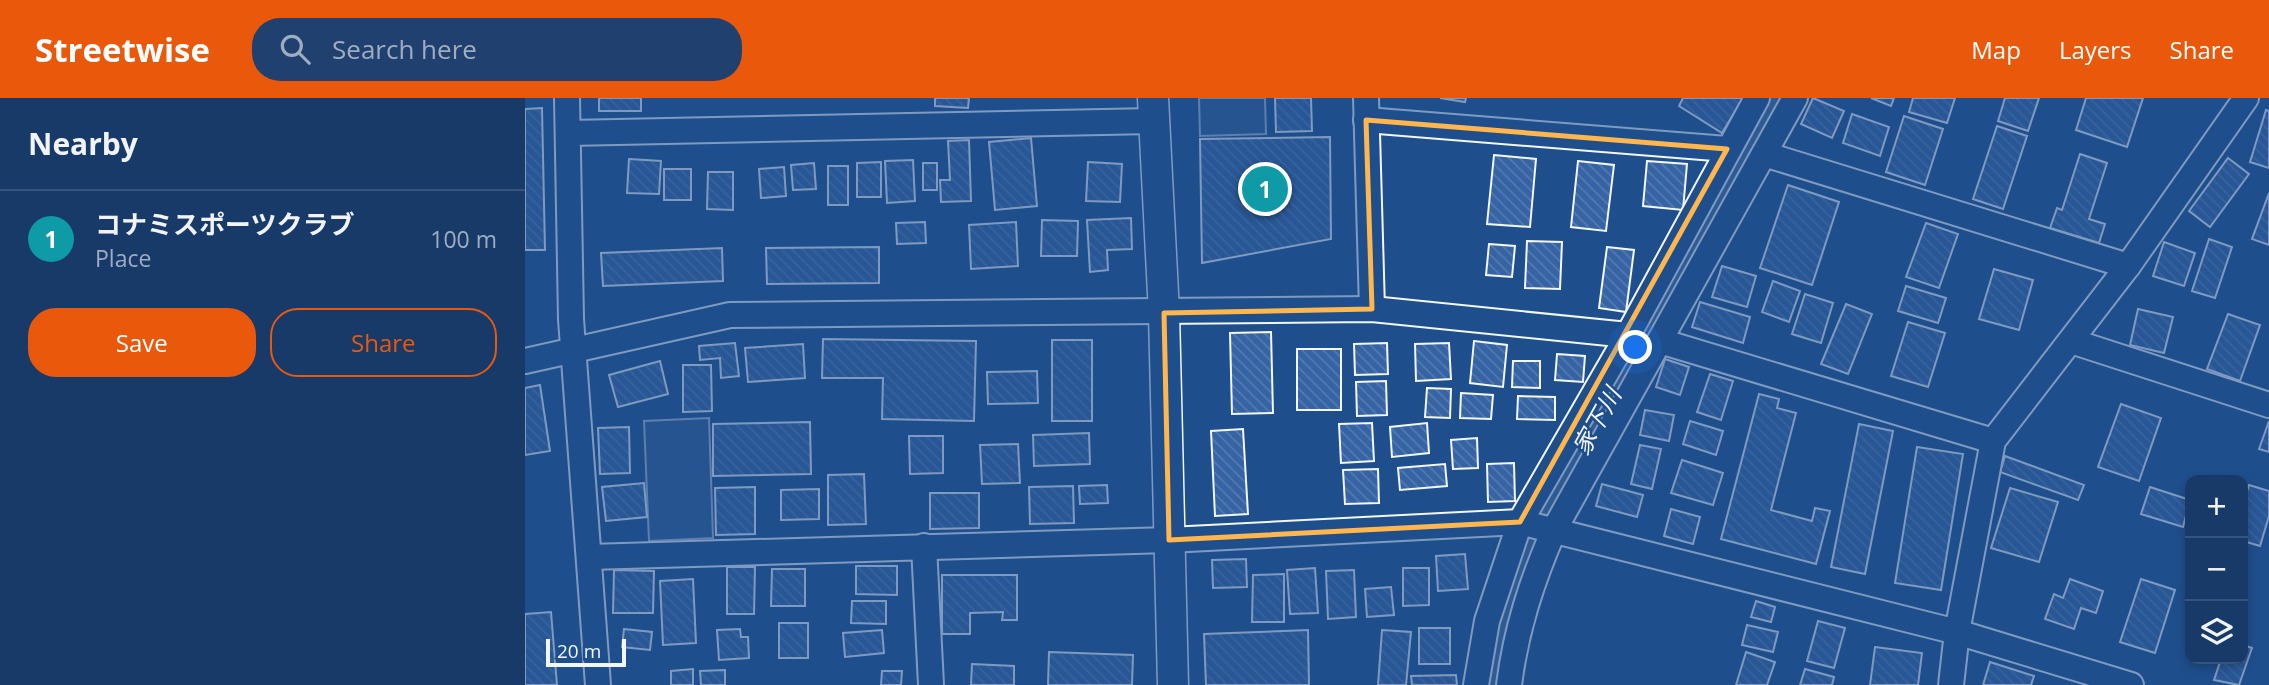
<!DOCTYPE html>
<html lang="en">
<head>
<meta charset="utf-8">
<style>
	:root { --surface:#173a69; --page:#20416f; --text:#f1f3f6; --muted:#9eadc0; --line:#36547d; --accent:#ea580c }
	body { margin:0; font-family:"Open Sans","Noto Sans JP",sans-serif; background:var(--page); color:var(--text) }
	.controls { position:absolute; right:21px; bottom:21px; display:grid; overflow:hidden; border-radius:14px; box-shadow:0 4px 10px #0003 }
	.controls button { width:63px; height:63px; display:grid; place-items:center; padding:0; border:0; border-bottom:2px solid var(--line); background:var(--surface); color:var(--text); font:35px sans-serif }
	.scale { position:absolute; left:21px; bottom:18px; width:80px; box-sizing:border-box; padding-left:7px; border:4px solid #f2f6ff; border-top:0; font-size:19px; line-height:24px; white-space:nowrap; color:#f2f6ff; -webkit-text-stroke:5px #1f4e8c; paint-order:stroke }
	.you { position:absolute; left:1111px; top:250px; width:24px; height:24px; margin:-18px; border:5px solid #fff; border-radius:50%; background:#1a73e8; box-shadow:0 0 0 10px #1a73e833 }
	.badge { display:grid; place-items:center; width:46px; height:46px; border-radius:50%; background:var(--accent); color:#fff; font-size:23px; font-weight:700 }
	.pin { position:absolute; translate:-50% -50%; border:4px solid #fff; box-shadow:0 2px 7px #0006 }
	.list { margin:0; padding:0; list-style:none }
	h2 { display:flex; justify-content:space-between; align-items:center; height:91px; margin:0; padding:0 28px; font-size:30px }
	h2 small { font-size:23px; font-weight:400; color:var(--muted) }
	.list li { display:grid; grid-template-columns:46px 1fr auto; gap:21px; align-items:center; box-sizing:border-box; height:98px; padding:0 28px; border-top:2px solid var(--line) }
	.list b { display:block; font-size:26px; white-space:nowrap }
	.list p { margin:0; font-size:23px; white-space:nowrap; color:var(--muted) }
	.list em { font-size:23px; font-style:normal; color:var(--muted) }
	.actions { display:flex; gap:14px; padding:21px 28px }
	.actions a { flex:1; padding:16px 0; border:2px solid var(--accent); border-radius:28px; text-align:center; font-size:24px; color:var(--accent) }
	.actions .main { background:var(--accent); color:#fff }
	.icon { flex:none; width:38px; height:38px; fill:none; stroke:currentColor; stroke-width:2; stroke-linecap:round; stroke-linejoin:round }
	.map { position:relative; flex:none; width:1744px; height:587px; overflow:hidden }
	header { display:flex; align-items:center; gap:42px; box-sizing:border-box; height:98px; padding:0 35px; background:var(--accent); color:#fff }
	header strong { font-size:33px }
	nav { display:flex; gap:38px; margin-inline-start:auto; font-size:24px }
	.search { width:490px; height:63px; background:var(--page); display:flex; align-items:center; gap:18px; box-sizing:border-box; padding:0 24px; border-radius:28px; color:var(--muted); font-size:26px }
	main { display:flex }
	aside { flex:1; background:var(--surface) }
	.map>svg:first-child { display:block }
	.built { fill:#305b95; stroke:#a8bbd7; stroke-width:2 }
	.lines { fill:none; stroke-linecap:round; stroke-linejoin:round }
	.river { stroke:#446ba0; stroke-width:49 }
	.building { fill:url(#building-back-hatch); stroke:#f2f6ff; stroke-width:2 }
	.minor-casing { stroke:#f2f6ff; stroke-width:28 }
	.tertiary-casing { stroke:#f2f6ff; stroke-width:33 }
	.minor { stroke:#1f4e8c; stroke-width:24 }
	.tertiary { stroke:#1f4e8c; stroke-width:30 }
	.marked { fill:none; stroke:#ffb74d; stroke-width:5; stroke-linejoin:round }
	.labels { text-anchor:middle; dominant-baseline:central; stroke-width:5; stroke-linejoin:round; paint-order:stroke }
	.water-label { font-size:24px; font-style:italic; fill:#f2f6ff; stroke:#1f4e8c }
</style>
</head>
<body>
<header>
<strong>Streetwise</strong>
<div class="search"><svg class="icon" aria-label="search" viewBox="0 0 24 24"><circle cx="10" cy="10" r="6"/><path d="M15 15l6 6"/></svg>Search here</div>
<nav><a>Map</a><a>Layers</a><a>Share</a></nav>
</header>
<main>
<aside>
<h2>Nearby<small></small></h2>
<ul class="list">
<li><span class="badge" style="background:#0f9aa8">1</span><div><b>コナミスポーツクラブ</b><p>Place</p></div><em>100 m</em></li>
</ul>
<div class="actions"><a class="main">Save</a><a>Share</a></div>
</aside>
<div class="map">
<svg width="1744" height="587" viewBox="0 0 1744 587">
	<defs>
		<pattern id="building-back-hatch" width="6" height="6" patternUnits="userSpaceOnUse" patternTransform="scale(1.75)"><rect width="6" height="6" fill="#3563a3"/><path d="M-1 5l2 2M0 0l6 6M5-1l2 2" fill="none" stroke="#537ab1"/></pattern>
	</defs>
	<rect width="100%" height="100%" fill="#1f4e8c"/>
	<g class="built">
		<polygon points="674,0 740,0 741,36 675,38"/>
		<polygon points="184,320 188,440 124,443 119,323"/>
	</g>
	<g class="lines">
		<polyline class="river" points="968,587 975,537 990,481 1027,402 1252,0"/>
	</g>
	<g class="building">
		<rect x="74" y="0" width="42" height="13"/>
		<polygon points="410,0 444,0 443,10 410,8"/>
		<polygon points="750,0 786,0 787,33 751,34"/>
		<polygon points="915,0 941,0 940,4"/>
		<polygon points="1158,0 1218,0 1197,35 1154,8"/>
		<polygon points="1288,0 1319,13 1307,40 1276,26"/>
		<polygon points="1346,0 1369,0 1366,8"/>
		<polygon points="1388,0 1430,0 1422,25 1384,14"/>
		<polygon points="1480,0 1514,0 1503,33 1473,23"/>
		<polygon points="1561,0 1618,0 1602,49 1551,32"/>
		<polygon points="17,10 20,152 0,152 0,11"/>
		<polygon points="1741,12 1744,13 1744,70 1725,64"/>
		<polygon points="1327,16 1364,29 1355,58 1318,45"/>
		<polygon points="1379,18 1418,31 1400,87 1361,74"/>
		<polygon points="1472,28 1502,38 1478,111 1448,101"/>
		<polygon points="805,39 806,141 677,165 675,41"/>
		<polygon points="506,40 512,108 470,112 464,44"/>
		<polygon points="444,42 446,103 416,104 415,82 425,82 423,43"/>
		<polygon points="1555,56 1582,65 1564,121 1580,126 1574,145 1525,130 1532,110 1537,112"/>
		<polygon points="969,57 1011,61 1005,129 962,126"/>
		<polygon points="1703,60 1724,76 1685,129 1664,113"/>
		<polygon points="104,61 136,63 134,96 102,95"/>
		<polygon points="388,62 390,103 362,105 360,63"/>
		<polygon points="1053,63 1089,67 1081,133 1046,129"/>
		<polygon points="1122,63 1162,66 1158,112 1118,108"/>
		<polygon points="356,64 356,99 332,99 332,65"/>
		<polygon points="563,64 597,66 595,104 561,103"/>
		<polygon points="289,65 291,91 268,92 266,67"/>
		<rect x="398" y="65" width="14" height="27"/>
		<rect x="303" y="68" width="20" height="39"/>
		<polygon points="259,69 261,98 236,100 234,71"/>
		<rect x="139" y="71" width="27" height="31"/>
		<polygon points="183,74 208,74 208,112 182,111"/>
		<polygon points="1263,87 1314,104 1287,187 1235,170"/>
		<polygon points="1744,95 1744,147 1727,141"/>
		<polygon points="606,120 607,151 582,152 583,172 565,174 562,122"/>
		<polygon points="517,122 553,123 552,158 516,158"/>
		<polygon points="400,124 401,145 372,146 371,125"/>
		<polygon points="491,124 493,168 446,171 444,127"/>
		<polygon points="1401,125 1433,136 1414,190 1381,179"/>
		<polygon points="1684,141 1707,149 1690,200 1667,193"/>
		<polygon points="1002,143 1037,144 1035,191 1000,190"/>
		<polygon points="1639,144 1670,155 1659,188 1628,178"/>
		<polygon points="964,146 990,148 987,179 961,177"/>
		<polygon points="354,149 354,185 242,186 241,150"/>
		<polygon points="1082,149 1109,152 1101,214 1074,210"/>
		<polygon points="197,150 198,183 78,188 76,155"/>
		<polygon points="1197,168 1231,178 1222,209 1187,199"/>
		<polygon points="1469,171 1508,182 1494,232 1454,221"/>
		<polygon points="1248,183 1275,193 1264,224 1237,214"/>
		<polygon points="1381,188 1421,200 1413,225 1373,213"/>
		<polygon points="1280,196 1308,205 1296,245 1267,236"/>
		<polygon points="1175,204 1225,219 1218,245 1167,229"/>
		<polygon points="1321,206 1347,216 1323,276 1296,266"/>
		<polygon points="1613,211 1648,219 1639,255 1605,247"/>
		<polygon points="1703,216 1735,227 1715,283 1682,271"/>
		<polygon points="1383,224 1420,235 1403,289 1366,278"/>
		<polygon points="746,234 748,315 707,316 705,235"/>
		<polygon points="298,241 451,243 449,323 357,321 358,280 297,280"/>
		<rect x="527" y="242" width="40" height="81"/>
		<polygon points="949,243 982,247 978,289 945,285"/>
		<polygon points="210,245 214,278 196,280 195,260 175,262 174,248"/>
		<polygon points="862,245 863,276 830,277 829,246"/>
		<polygon points="924,245 926,281 891,283 890,246"/>
		<polygon points="278,246 280,280 223,284 220,250"/>
		<rect x="772" y="251" width="44" height="61"/>
		<polygon points="1032,256 1060,258 1058,284 1030,282"/>
		<polygon points="1140,261 1164,269 1155,297 1131,289"/>
		<polygon points="135,263 143,296 93,309 84,277"/>
		<polygon points="988,263 1015,263 1015,290 987,289"/>
		<polygon points="158,267 186,267 187,313 158,314"/>
		<polygon points="512,273 513,305 463,306 462,274"/>
		<polygon points="1185,276 1208,283 1196,322 1172,314"/>
		<polygon points="861,283 862,317 832,318 831,284"/>
		<polygon points="15,287 25,353 0,357 0,290"/>
		<polygon points="902,290 926,291 925,320 900,319"/>
		<polygon points="936,295 968,297 966,321 935,320"/>
		<polygon points="1234,296 1254,301 1252,310 1271,315 1246,412 1287,423 1290,410 1305,413 1291,466 1196,441"/>
		<polygon points="993,298 1030,299 1030,322 992,321"/>
		<polygon points="1596,306 1636,320 1614,383 1573,369"/>
		<polygon points="1120,312 1149,317 1144,343 1115,337"/>
		<polygon points="1165,323 1198,333 1191,357 1158,346"/>
		<polygon points="1744,323 1744,354 1734,351"/>
		<polygon points="285,324 286,376 188,378 188,326"/>
		<polygon points="847,325 849,363 816,365 814,326"/>
		<polygon points="902,325 904,355 867,359 865,329"/>
		<polygon points="1334,326 1368,333 1340,476 1306,469"/>
		<polygon points="104,329 105,375 75,376 73,330"/>
		<polygon points="718,331 723,416 690,418 686,333"/>
		<polygon points="564,335 565,366 509,368 508,337"/>
		<polygon points="384,338 418,338 418,375 385,376"/>
		<polygon points="952,340 953,370 928,371 926,342"/>
		<polygon points="493,346 495,385 457,386 455,347"/>
		<polygon points="1115,347 1136,351 1127,391 1106,386"/>
		<polygon points="1392,349 1438,356 1416,492 1370,485"/>
		<polygon points="1480,358 1559,387 1553,402 1475,374"/>
		<polygon points="1157,362 1198,375 1188,407 1146,395"/>
		<polygon points="989,365 990,403 963,404 962,366"/>
		<polygon points="920,366 922,388 875,392 873,370"/>
		<polygon points="853,371 854,405 820,406 818,372"/>
		<polygon points="339,376 341,426 303,427 303,377"/>
		<polygon points="119,385 122,419 81,423 77,389"/>
		<polygon points="1077,386 1118,397 1112,419 1071,408"/>
		<polygon points="582,387 583,405 555,406 554,388"/>
		<polygon points="1724,387 1744,393 1744,418 1735,448 1718,443 1718,407"/>
		<polygon points="548,388 549,425 505,426 504,389"/>
		<polygon points="230,389 230,436 191,437 190,390"/>
		<polygon points="1625,389 1665,402 1658,429 1616,416"/>
		<polygon points="1485,390 1533,404 1514,464 1466,450"/>
		<polygon points="294,391 294,421 256,422 256,392"/>
		<polygon points="405,395 454,395 454,430 405,431"/>
		<polygon points="1146,411 1175,419 1168,446 1139,438"/>
		<polygon points="940,456 943,491 913,493 911,458"/>
		<polygon points="721,461 722,489 688,490 687,462"/>
		<polygon points="331,468 372,468 372,497 331,496"/>
		<polygon points="202,469 230,469 229,516 202,516"/>
		<polygon points="790,470 793,515 765,516 762,472"/>
		<polygon points="878,470 904,470 904,507 878,508"/>
		<polygon points="247,471 280,471 280,508 246,508"/>
		<polygon points="89,472 129,473 128,515 88,515"/>
		<polygon points="829,472 831,519 803,521 801,473"/>
		<polygon points="759,476 759,524 727,524 728,477"/>
		<polygon points="417,477 492,477 492,522 477,522 478,514 445,515 445,536 417,536"/>
		<polygon points="168,481 171,545 138,547 135,483"/>
		<polygon points="1545,481 1578,493 1571,515 1556,510 1549,531 1520,521 1529,496 1538,500"/>
		<polygon points="1616,481 1650,492 1630,555 1595,544"/>
		<polygon points="866,489 869,517 842,519 840,491"/>
		<polygon points="327,503 361,503 361,526 326,525"/>
		<polygon points="1231,503 1250,509 1246,524 1226,519"/>
		<polygon points="26,514 32,587 0,587 0,516"/>
		<polygon points="1293,523 1320,530 1309,570 1282,563"/>
		<rect x="254" y="525" width="29" height="35"/>
		<polygon points="1222,527 1253,534 1248,554 1217,547"/>
		<rect x="894" y="530" width="31" height="36"/>
		<polygon points="99,531 127,534 125,552 97,549"/>
		<polygon points="215,531 216,539 223,539 224,560 194,562 192,532"/>
		<polygon points="357,532 359,555 320,559 318,535"/>
		<polygon points="783,532 784,587 681,587 679,536"/>
		<polygon points="857,532 886,534 881,587 853,587"/>
		<polygon points="1718,547 1727,550 1714,587 1689,582 1696,561 1718,561"/>
		<polygon points="1350,549 1397,555 1393,587 1345,587"/>
		<polygon points="524,554 608,557 607,587 523,587"/>
		<polygon points="1221,554 1250,564 1242,587 1211,587"/>
		<polygon points="1465,564 1509,578 1506,587 1458,587"/>
		<polygon points="447,566 489,568 489,587 446,587"/>
		<polygon points="168,571 168,587 146,587 146,573"/>
		<polygon points="1280,571 1309,579 1307,587 1275,587"/>
		<polygon points="200,572 200,587 176,587 175,573"/>
		<polygon points="357,573 377,573 376,587 356,587"/>
		<polygon points="931,577 932,587 887,587 886,578"/>
	</g>
	<g class="lines">
		<g class="minor-casing">
			<g id="minor">
				<polyline points="42,0 46,221 73,587"/>
				<polyline points="841,0 847,211"/>
				<polyline points="841,22 1202,51"/>
				<polyline points="43,35 628,23"/>
				<polyline points="1239,56 1603,168"/>
				<polyline points="1135,243 1468,343"/>
				<polyline points="1546,243 1744,307"/>
				<polyline points="0,263 205,217 847,211 1103,237"/>
				<polyline points="399,448 406,587"/>
				<polyline points="64,459 644,442 995,424 1432,534 1606,587"/>
				<polyline points="951,587 962,523 995,424 1103,237 1232,0"/>
				<path d="M984 587C991 531 1007 483 1029 432L1270 0"/>
				<polyline points="1426,587 1432,534 1468,343 1603,168 1721,0"/>
			</g>
		</g>
		<g class="tertiary-casing">
			<polyline id="tertiary" points="628,0 639,215 648,587"/>
		</g>
		<use href="#minor" class="minor"/>
		<use href="#tertiary" class="tertiary"/>
	</g>
	<path d="M0 0H1744V587H0ZM841 22 1202 51 995 424 644 442 639 215 847 211Z" fill="#1f4e8c" fill-opacity=".55" fill-rule="evenodd"/>
	<path class="marked" d="M841 22 1202 51 995 424 644 442 639 215 847 211Z"/>
	<g class="labels">
		<g class="water-label">
			<text transform="translate(1071 323) rotate(-61)">家下川</text>
		</g>
	</g>
</svg>
<div class="controls">
<button>+</button>
<button>−</button>
<button><svg class="icon" aria-label="layers" viewBox="0 0 24 24"><path d="M12 4l9 5-9 5-9-5zM3 14l9 5 9-5"/></svg></button>
</div>
<div class="scale">20 m</div>
<div class="you"></div>
<div class="pin badge" style="left:740px;top:91px;background:#0f9aa8">1</div>
</div>
</main>
</body>
</html>
